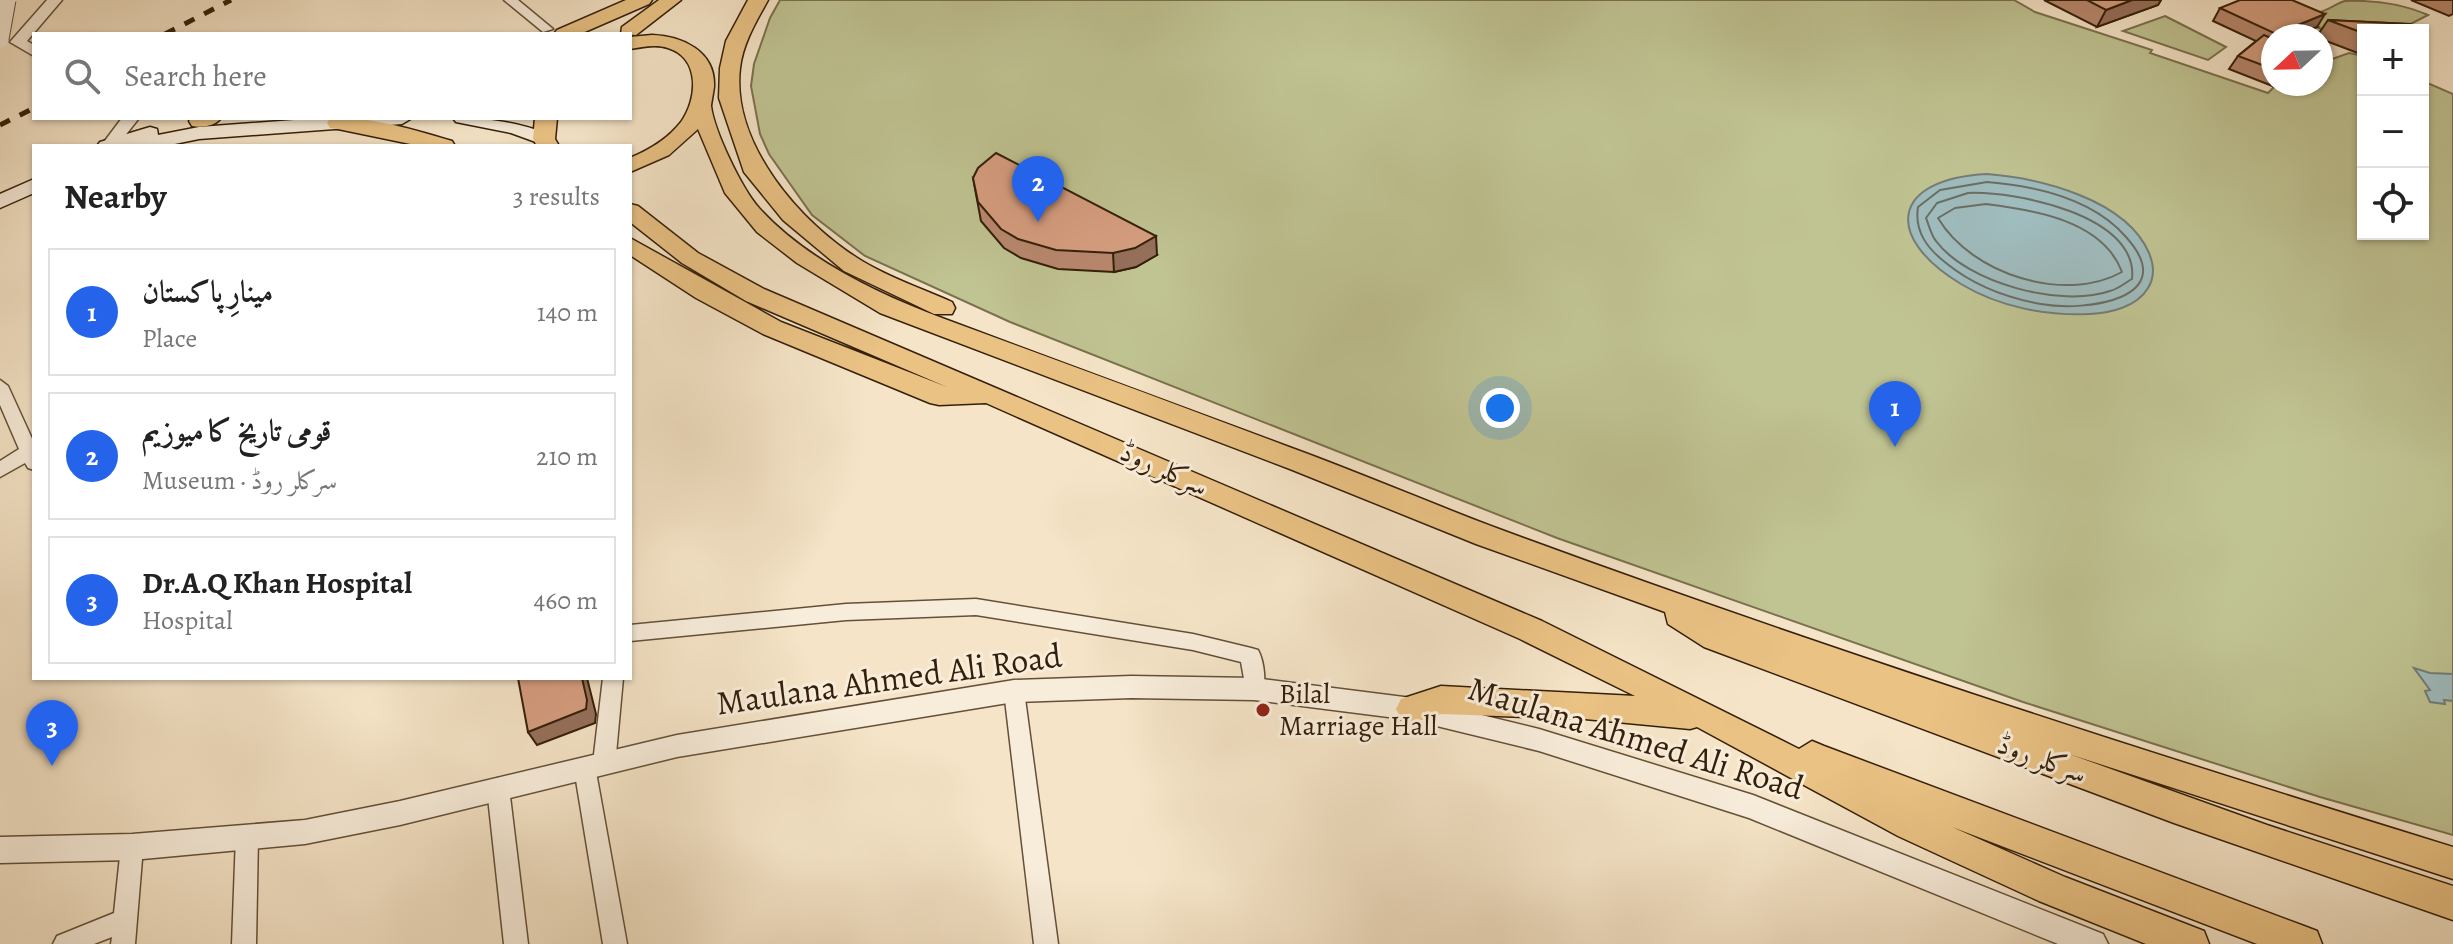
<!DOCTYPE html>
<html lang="en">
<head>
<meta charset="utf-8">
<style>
	:root { --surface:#fff; --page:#f2f2f2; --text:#222; --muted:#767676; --line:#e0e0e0; --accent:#2563eb }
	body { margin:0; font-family:Alegreya,Amiri,serif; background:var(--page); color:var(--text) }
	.controls { position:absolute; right:24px; top:24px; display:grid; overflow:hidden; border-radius:0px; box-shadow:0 2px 6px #0004 }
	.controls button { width:72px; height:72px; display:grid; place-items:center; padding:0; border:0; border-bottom:2px solid var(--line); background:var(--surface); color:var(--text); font:40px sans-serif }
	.compass { position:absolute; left:2261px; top:24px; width:72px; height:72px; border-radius:50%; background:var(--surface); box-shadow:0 2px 6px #0004; rotate:248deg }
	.you { position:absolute; left:1500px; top:408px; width:28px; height:28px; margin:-20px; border:6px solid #fff; border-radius:50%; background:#1a73e8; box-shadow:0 0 0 12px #1a73e833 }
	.badge { display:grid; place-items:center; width:52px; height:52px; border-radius:50%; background:var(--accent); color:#fff; font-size:26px; font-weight:700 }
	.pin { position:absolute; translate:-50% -66px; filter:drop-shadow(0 2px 4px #0008) }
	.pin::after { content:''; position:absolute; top:42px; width:28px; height:24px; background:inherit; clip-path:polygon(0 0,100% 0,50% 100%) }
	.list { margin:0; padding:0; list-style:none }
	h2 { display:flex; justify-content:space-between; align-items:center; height:104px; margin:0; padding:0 32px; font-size:34px }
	h2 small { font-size:26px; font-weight:400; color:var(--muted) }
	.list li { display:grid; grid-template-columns:52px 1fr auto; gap:24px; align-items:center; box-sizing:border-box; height:128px; margin:0 16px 16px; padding:0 16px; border:2px solid var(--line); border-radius:0px }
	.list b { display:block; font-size:30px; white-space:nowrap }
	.list p { margin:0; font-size:26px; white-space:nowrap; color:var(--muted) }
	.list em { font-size:26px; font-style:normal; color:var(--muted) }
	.icon { flex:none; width:44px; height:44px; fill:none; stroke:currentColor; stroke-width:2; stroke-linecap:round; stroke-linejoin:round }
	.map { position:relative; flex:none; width:2453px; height:944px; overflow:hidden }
	.search { position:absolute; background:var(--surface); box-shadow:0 2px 6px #0004; left:32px; top:32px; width:600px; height:88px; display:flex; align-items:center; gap:20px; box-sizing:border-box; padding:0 28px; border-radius:0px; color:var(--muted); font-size:30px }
	.panel { position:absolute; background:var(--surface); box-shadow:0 2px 6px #0004; left:32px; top:144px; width:600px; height:536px; border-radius:0px }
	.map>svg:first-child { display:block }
	.green { fill:#c0c392; stroke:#7a714e; stroke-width:2 }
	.water { fill:#9fbcbe; stroke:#747d76; stroke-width:2 }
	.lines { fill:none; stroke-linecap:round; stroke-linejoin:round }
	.shore { stroke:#6a6e64; stroke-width:2 }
	.minor-casing { stroke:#645038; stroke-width:3 }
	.tertiary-casing { stroke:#645038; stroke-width:3 }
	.secondary-casing { stroke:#341f09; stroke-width:3 }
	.primary-casing { stroke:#341f09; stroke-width:3 }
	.minor { fill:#f8eddb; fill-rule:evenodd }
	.tertiary { fill:#f8eddb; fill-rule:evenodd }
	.secondary { fill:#f8eddb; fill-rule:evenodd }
	.primary { fill:#eac284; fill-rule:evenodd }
	.rail { stroke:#341f09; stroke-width:5; stroke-dasharray:11 11; stroke-linecap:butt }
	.tertiary-bridge-casing { stroke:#645038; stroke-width:19; stroke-linecap:butt }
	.tertiary-bridge { stroke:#f8eddb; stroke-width:17 }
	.wall { fill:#b8886e; stroke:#341f09; stroke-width:2 }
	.shaded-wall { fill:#966f5a; stroke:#341f09; stroke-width:2 }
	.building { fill:#d69e80; stroke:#341f09; stroke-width:2 }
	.poi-dot { fill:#8f2418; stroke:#f8eddb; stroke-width:3 }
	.labels { text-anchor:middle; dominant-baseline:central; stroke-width:6; stroke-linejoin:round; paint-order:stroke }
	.street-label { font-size:28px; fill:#341f09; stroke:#f8eddb }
	.poi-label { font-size:28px; fill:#341f09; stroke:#f8eddb; text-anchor:start }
	.near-street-label { font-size:34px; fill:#341f09; stroke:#f8eddb }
</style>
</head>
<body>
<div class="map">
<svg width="2453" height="944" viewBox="0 0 2453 944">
	<rect width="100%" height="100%" fill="#f5e4c7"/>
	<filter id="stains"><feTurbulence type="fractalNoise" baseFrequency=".0025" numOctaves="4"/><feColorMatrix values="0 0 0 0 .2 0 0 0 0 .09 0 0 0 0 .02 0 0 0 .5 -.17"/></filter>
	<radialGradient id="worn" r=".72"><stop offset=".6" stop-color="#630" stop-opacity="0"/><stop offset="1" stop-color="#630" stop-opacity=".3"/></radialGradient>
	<g class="green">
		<polygon points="780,0 2014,0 2035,12 2152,50 2150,53 2268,93 2277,84 2321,84 2321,71 2326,68 2321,63 2349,53 2363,56 2363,234 2423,234 2423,81 2453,94 2453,835 2320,797 2023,702 1557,538 1010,322 865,256 812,215 769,154 760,134 751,86 754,64 770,18"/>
		<path d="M2255 0 2315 13C2327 12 2334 4 2345 1 2372 0 2403 4 2428 15L2399 30H2363L2344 39Z"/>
		<polygon points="2165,16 2226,47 2208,60 2123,31"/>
	</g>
	<g class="water">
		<path d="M1987 174C2039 178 2126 199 2149 253 2154 265 2155 277 2148 288 2137 307 2110 313 2090 314 2046 316 1999 307 1961 284 1883 237 1891 179 1987 174Z"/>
		<polygon points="2414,668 2430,673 2453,674 2453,701 2444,700 2445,704 2430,702 2425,691 2430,690"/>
	</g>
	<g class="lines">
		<g class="shore">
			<path d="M1987 182C2036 186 2092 198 2126 237 2182 299 2086 312 2041 304 2007 298 1973 285 1946 263 1928 249 1914 232 1918 207L1940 190Z"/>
			<path d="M1968 193C2015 191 2139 215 2132 279 2125 283 2118 289 2110 291 2061 308 1967 283 1936 241 1931 235 1929 225 1926 218L1937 203Z"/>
			<path d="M1986 204C2035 210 2103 221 2122 272 2065 304 1971 274 1938 218L1955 208Z"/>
		</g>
		<g class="minor-casing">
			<g id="minor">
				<polygon points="504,0 518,0 553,29 543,32"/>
				<polygon points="0,380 8,386 34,443 34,470 28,468 25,463 0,477 0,461 19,449 0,405"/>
				<path d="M976 599 1193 634 1251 648 1258 650C1264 661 1267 684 1261 695L1254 698 1247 695 1241 662 1193 650 976 615 846 620 630 641V625L846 604Z"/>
				<polygon points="603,678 623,678 615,765 612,772 604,774 596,772 627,944 603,944 574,768 577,761 585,758 593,763"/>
				<polygon points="1014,682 1021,685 1024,691 1058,944 1034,944 1004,691 1007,685"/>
				<polygon points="498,778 506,781 509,788 528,944 504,944 487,788 490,781"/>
				<polygon points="247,826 255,829 258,836 256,944 232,944 236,836 239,829"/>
				<polygon points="132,837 140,840 143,847 135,944 111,944 112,937 94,944 53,944 57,936 114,913 121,847 124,840"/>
			</g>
		</g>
		<g class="tertiary-casing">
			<g id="tertiary">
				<polygon points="47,0 62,0 27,41 34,45 34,56 10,42"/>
				<polygon points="122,118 139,118 117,146 101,146"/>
				<polygon points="1131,676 1254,678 1412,698 1539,729 1753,795 2103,934 2108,944 2058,944 1749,818 1539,751 1412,720 1254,700 1131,698 1014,702 677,757 400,825 305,844 132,860 0,863 0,837 132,834 305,820 400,801 677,735 1014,680"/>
			</g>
		</g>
		<g class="secondary-casing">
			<g id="secondary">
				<polygon points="321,118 412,118 402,124 199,139 165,146 97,146 100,142 150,127 157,129 158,135 199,127"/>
				<path d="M453 118C489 118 517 122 551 135L554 139 544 145 511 133 456 122Z"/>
				<polygon points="34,179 34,193 0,208 0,194"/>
			</g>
		</g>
		<g class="primary-casing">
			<g id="primary">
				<polygon points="626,0 652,0 649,4 580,34 554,34 557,30"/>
				<polygon points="659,0 681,0 636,35 621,34 622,27"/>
				<path d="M748 0H768C756 22 743 43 740 68 731 144 801 224 862 261 890 278 923 289 952 302L955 308 952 314H934L844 271 783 220 744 172 719 98 720 68 726 41Z"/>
				<path d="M652 35C682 36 716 51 714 87 714 88 711 105 711 106 714 131 742 189 759 208 806 260 878 294 942 318 1064 363 1186 408 1308 454 1372 478 1435 505 1499 529 1813 645 2133 748 2453 847V879L2069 754 2267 825 2453 886V920L2174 823 1704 647 1668 624 1665 612 1476 544 1290 469 880 313 797 263 757 232 725 193 698 129 669 155 630 172V158C649 150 668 139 681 122 698 98 700 58 668 48 656 44 642 47 630 49V37Z"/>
				<path d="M191 118H221C215 126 202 128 192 126L189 121Z"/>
				<path d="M330 118C370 116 414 130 452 141L455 146H420L338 129 330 128 327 123Z"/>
				<polygon points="535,118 557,118 555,139 559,146 537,146 533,139"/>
				<polygon points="630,204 638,206 698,253 764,289 1542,621 1799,749 1812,741 1824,746 2304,926 2317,931 2322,944 2257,944 1952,827 2065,877 2204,931 2209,944 2146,944 2039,901 1898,836 1697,727 1690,729 1585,719 1441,714 1412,723 1401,719 1396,709 1401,699 1441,686 1635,696 1520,639 986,403 939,405 930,403 763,334 696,298 630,255 630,238 781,322 947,387 746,301 682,263 630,222"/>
			</g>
		</g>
		<use href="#minor" class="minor"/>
		<use href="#tertiary" class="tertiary"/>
		<use href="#secondary" class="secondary"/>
		<use href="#primary" class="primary"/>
		<g class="rail">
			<polyline points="165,34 231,0"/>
			<polyline points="0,125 34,108"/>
		</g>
		<g class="tertiary-bridge-casing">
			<polyline id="tertiary-bridge" points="0,39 7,0"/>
		</g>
		<use href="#tertiary-bridge" class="tertiary-bridge"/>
	</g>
	<g class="wall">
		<polygon points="2044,0 2161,0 2158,5 2097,27"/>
		<polygon points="2411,0 2453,0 2453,14 2449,16"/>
		<polygon points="2220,8 2317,27 2295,36 2273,36 2273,84 2278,84 2275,87 2229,69 2238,56 2256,41 2213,21"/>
		<polygon points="2328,20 2409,24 2405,30 2363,30 2363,55 2321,39 2321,36 2317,36"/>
		<polygon points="973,178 1157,255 1136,267 1114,272 1058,269 1021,258 1004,248 981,221"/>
	</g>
	<g class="shaded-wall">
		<polygon points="2132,0 2161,0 2158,5 2097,27 2106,10"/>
		<polygon points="2325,14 2317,27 2295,36 2275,36 2276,34"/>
		<polygon points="1156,236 1157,255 1136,267 1114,272 1113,253"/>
		<polygon points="582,678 587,678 596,714 595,723 537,745 528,732"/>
	</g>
	<g class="building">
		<polygon points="2087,0 2132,0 2106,10"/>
		<polygon points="2240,0 2292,0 2325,14 2276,34 2220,8"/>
		<polygon points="2328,20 2409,24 2398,30 2363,30 2363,33"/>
		<polygon points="2264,35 2273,39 2273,69 2238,56"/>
		<polygon points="996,153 1156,236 1135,248 1113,253 1056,250 1018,239 1001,229 978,202 973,178 978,168"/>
		<polygon points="518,678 582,678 587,700 586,709 528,732"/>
	</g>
	<circle class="poi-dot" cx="1263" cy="710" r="8"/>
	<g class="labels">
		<g class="street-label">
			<text transform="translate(1164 469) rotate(24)">سرکلر روڈ</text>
			<text transform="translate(2042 759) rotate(20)">سرکلر روڈ</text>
		</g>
		<g class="poi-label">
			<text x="1279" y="694">Bilal<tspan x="1279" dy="32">Marriage Hall</tspan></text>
		</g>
		<g class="near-street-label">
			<text transform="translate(889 679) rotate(-8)">Maulana Ahmed Ali Road</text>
			<text transform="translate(1636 738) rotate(17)">Maulana Ahmed Ali Road</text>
		</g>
	</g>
	<rect width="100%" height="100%" filter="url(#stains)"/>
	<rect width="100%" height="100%" fill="url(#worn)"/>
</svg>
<div class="controls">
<button>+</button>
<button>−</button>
<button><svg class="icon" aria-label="locate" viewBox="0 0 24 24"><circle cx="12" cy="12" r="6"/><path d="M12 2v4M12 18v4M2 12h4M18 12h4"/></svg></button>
</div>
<svg class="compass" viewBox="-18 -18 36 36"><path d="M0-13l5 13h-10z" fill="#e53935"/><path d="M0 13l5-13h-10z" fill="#767676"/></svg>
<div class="you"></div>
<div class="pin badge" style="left:1895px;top:447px">1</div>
<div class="pin badge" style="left:1038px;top:222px">2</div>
<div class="pin badge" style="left:52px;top:766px">3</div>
<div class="search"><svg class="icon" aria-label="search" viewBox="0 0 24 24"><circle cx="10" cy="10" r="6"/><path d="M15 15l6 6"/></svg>Search here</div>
<section class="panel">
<h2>Nearby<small>3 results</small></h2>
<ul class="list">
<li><span class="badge">1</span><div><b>مینارِ پاکستان</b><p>Place</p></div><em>140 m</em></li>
<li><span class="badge">2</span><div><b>قومی تاریخ کا میوزیم</b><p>Museum · سرکلر روڈ</p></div><em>210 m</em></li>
<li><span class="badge">3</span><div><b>Dr.A.Q Khan Hospital</b><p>Hospital</p></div><em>460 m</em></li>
</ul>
</section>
</div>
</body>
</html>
